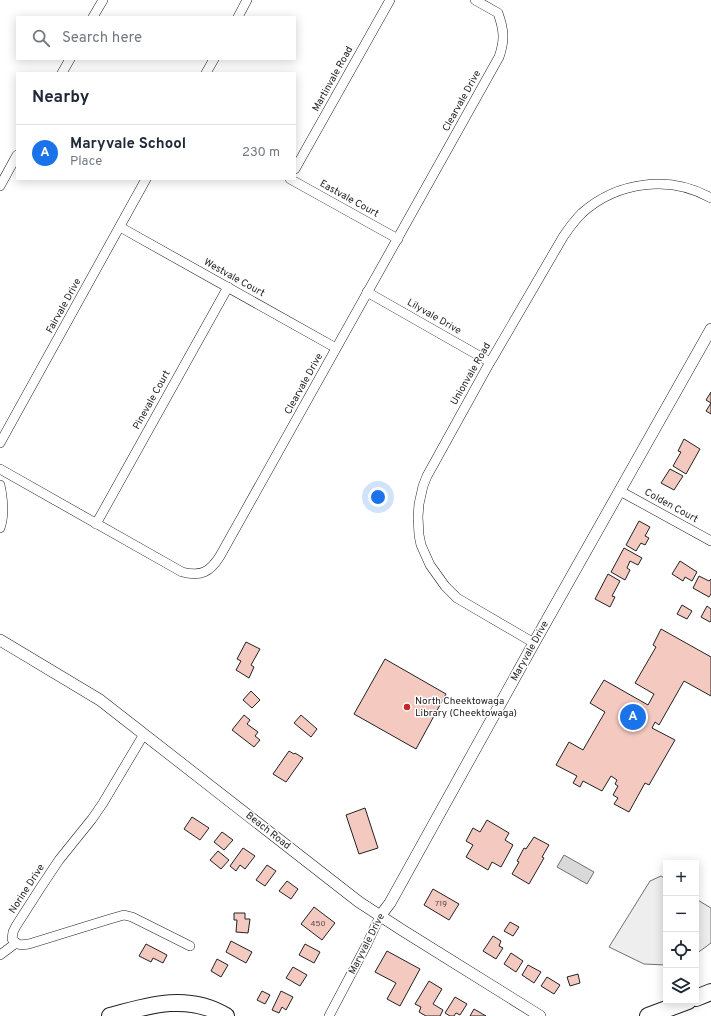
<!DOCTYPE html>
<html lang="en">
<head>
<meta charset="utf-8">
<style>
	:root { --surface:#fff; --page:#f2f2f3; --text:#1f2937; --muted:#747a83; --line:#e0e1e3; --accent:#1a73e8 }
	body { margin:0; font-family:Overpass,sans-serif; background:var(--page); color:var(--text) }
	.controls { position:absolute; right:12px; bottom:12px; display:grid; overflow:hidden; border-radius:0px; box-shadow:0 2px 10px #0003 }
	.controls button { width:36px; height:36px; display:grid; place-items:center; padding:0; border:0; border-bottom:1px solid var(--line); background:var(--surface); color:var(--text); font:20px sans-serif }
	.you { position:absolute; left:378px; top:497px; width:14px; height:14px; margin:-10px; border:3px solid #fff; border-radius:50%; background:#1a73e8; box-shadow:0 0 0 6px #1a73e833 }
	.badge { display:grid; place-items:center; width:26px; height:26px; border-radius:50%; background:var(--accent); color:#fff; font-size:13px; font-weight:700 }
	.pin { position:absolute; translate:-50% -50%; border:2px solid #fff; box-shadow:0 1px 4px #0006 }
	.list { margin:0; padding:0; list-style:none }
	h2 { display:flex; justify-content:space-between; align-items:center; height:52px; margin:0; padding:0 16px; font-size:17px }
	h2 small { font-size:13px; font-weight:400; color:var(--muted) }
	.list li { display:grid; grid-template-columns:26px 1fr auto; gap:12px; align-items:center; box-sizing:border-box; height:56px; padding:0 16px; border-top:1px solid var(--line) }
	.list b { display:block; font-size:15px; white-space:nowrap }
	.list p { margin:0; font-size:13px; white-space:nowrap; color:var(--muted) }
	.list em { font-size:13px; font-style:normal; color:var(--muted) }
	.icon { flex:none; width:22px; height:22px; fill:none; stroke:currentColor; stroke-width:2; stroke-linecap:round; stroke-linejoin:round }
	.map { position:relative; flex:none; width:711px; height:1016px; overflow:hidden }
	.search { position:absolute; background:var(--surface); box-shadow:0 2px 10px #0003; left:16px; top:16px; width:280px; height:44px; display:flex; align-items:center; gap:10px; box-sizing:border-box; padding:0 14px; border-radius:0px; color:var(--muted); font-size:15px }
	.panel { position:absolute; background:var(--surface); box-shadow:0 2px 10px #0003; left:16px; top:72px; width:280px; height:108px; border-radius:0px }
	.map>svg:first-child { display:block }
	.green { fill:#eee; stroke:#6f6f6f }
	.water { fill:#d9d9d9; stroke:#6f6f6f }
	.building { fill:#f3c9c0; stroke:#222 }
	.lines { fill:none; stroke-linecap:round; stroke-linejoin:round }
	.minor-casing { stroke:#222; stroke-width:10 }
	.tertiary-casing { stroke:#222; stroke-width:12 }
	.motorway-casing { stroke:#222; stroke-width:18 }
	.minor { stroke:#fff; stroke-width:9 }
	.tertiary { stroke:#fff; stroke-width:11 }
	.motorway { stroke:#fff; stroke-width:16 }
	.poi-dot { fill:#c62828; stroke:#fff; stroke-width:1.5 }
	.labels { text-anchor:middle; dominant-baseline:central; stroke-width:3; stroke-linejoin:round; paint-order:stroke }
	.number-label { font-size:8px; fill:#564c4a }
	.street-label { font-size:10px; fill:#222; stroke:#fff }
	.poi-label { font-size:10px; fill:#222; stroke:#fff; text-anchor:start }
</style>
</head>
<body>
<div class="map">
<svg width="711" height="1016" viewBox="0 0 711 1016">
	<rect width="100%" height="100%" fill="#fff"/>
	<g class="green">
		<polygon points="661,876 666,879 666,965 644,964 609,947 650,881"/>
		<polygon points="696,899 711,908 711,943 696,954"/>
	</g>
	<polygon class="water" points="564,855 594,872 587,884 557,867"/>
	<g class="building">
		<polygon points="711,392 711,414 706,411 711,403 706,400"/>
		<polygon points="684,439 700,449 686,474 673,466 681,452 678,451"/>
		<polygon points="670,469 683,476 674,490 661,483"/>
		<polygon points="639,521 650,527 645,536 649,538 645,545 641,543 636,551 626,545"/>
		<polygon points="624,548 642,558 638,565 630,561 627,568 630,570 625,580 611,572"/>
		<polygon points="680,561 697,572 692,581 685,577 683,581 672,574"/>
		<polygon points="608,574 620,581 612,596 615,597 610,607 595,599"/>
		<polygon points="699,576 709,581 711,579 711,594 709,597 693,588"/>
		<polygon points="682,605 692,611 687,619 677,614"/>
		<polygon points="707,606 711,609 711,621 710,622 701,617"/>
		<polygon points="661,629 711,657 711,696 684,681 659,725 655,722 652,728 675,740 649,785 645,783 629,812 614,804 618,798 613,795 618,786 615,784 617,780 611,776 602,791 583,781 580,787 573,783 577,776 556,765 569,742 583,750 605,712 590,703 604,680 648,705 654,694 635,683 656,647 653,645"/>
		<polygon points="246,642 260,649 251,665 254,667 249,678 236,670 241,661 237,659"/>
		<polygon points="385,659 446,694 416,749 354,714"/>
		<polygon points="251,691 260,700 252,708 243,700"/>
		<polygon points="244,715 250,720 247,724 258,732 255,736 260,740 254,747 232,730"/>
		<polygon points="301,715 317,729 311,737 294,723"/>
		<polygon points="289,751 294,754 295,753 303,758 286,782 273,774"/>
		<polygon points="365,808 378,848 359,854 346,815"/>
		<polygon points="192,817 209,828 200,840 184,829"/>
		<polygon points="487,820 509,833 505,840 513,845 501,867 492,862 488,870 466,857 473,845 466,841 473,828 480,832"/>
		<polygon points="222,832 233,840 224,850 214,842"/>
		<polygon points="534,837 549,845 542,857 544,858 529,884 512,874 519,862 517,861 524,848 526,849"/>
		<polygon points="243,848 255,856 245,869 240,865 236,871 230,866"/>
		<polygon points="218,851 229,860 221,869 210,860"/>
		<polygon points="267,865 276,871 265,886 256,880"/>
		<polygon points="287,881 298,889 291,899 279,891"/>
		<polygon points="433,889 459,904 449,920 424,905"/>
		<polygon points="314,907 335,923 322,940 301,924"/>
		<polygon points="234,913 245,913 245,919 250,919 248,933 236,932 237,920 234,920"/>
		<polygon points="510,922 519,927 513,936 504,931"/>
		<polygon points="493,936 501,941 499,946 503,948 496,959 483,951"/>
		<polygon points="231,941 252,952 246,963 226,952"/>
		<polygon points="146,944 167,955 163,963 153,958 151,962 139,956"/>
		<polygon points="305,944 320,952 314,963 299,955"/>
		<polygon points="387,951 420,969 400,1006 387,999 396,983 375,972"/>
		<polygon points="511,953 523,961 516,972 504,964"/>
		<polygon points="217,959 228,965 221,977 211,971"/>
		<polygon points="528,965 541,972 534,983 522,975"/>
		<polygon points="293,967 307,975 300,986 286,978"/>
		<polygon points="578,974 580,983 570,986 567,977"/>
		<polygon points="547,977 560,985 554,994 541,986"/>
		<polygon points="429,981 442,989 433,1004 443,1010 440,1016 426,1016 419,1012 421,1007 415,1004"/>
		<polygon points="262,991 270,995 265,1004 257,1000"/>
		<polygon points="281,991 293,997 286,1010 282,1007 279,1013 272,1010"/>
		<polygon points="455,997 467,1004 460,1015 456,1013 454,1016 450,1016 445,1013"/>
		<polygon points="474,1009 486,1016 470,1016"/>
	</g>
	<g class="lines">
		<g class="minor-casing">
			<g id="minor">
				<polyline points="93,17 103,0"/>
				<polyline points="238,17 247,0"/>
				<polyline points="62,73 70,59"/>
				<polyline points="206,73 214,59"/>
				<polyline points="295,169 390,0"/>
				<polyline points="290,179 398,239"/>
				<polyline points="0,186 17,155"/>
				<polyline points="120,227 336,348"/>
				<polyline points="367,292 490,362"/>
				<polyline points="0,443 146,179"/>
				<path d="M0 469 182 572C201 577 210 572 220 556L499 57C505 40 504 30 498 13L475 0"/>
				<path d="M0 485C3 499 5 514 0 528"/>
				<polyline points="620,491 711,541"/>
				<polyline points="96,524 228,287"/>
				<path d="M534 643 457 598 445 586 430 565 421 545 419 535 418 517 419 504 423 486 427 476 490 362 492 359 563 237C569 228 575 220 582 213 618 181 670 175 711 198"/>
				<path d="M144 734 103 803 92 819 59 860 41 887 16 926 13 932 12 939C18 946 21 945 29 944L110 919 124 915 132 917 190 946"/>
				<polyline points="0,955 16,943"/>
				<polyline points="329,1016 367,944 380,916"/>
			</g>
		</g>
		<g class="tertiary-casing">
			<g id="tertiary">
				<polyline points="0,640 100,700 359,902 402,930 540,1016"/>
				<polyline points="380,916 390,903 534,643 711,329"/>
			</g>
		</g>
		<g class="motorway-casing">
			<g id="motorway">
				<polyline points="696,998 711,992"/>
				<path d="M110 1016C149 1005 188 993 226 1016"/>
				<polyline points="648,1016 688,1001"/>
			</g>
		</g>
		<use href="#minor" class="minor"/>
		<use href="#tertiary" class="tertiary"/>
		<use href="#motorway" class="motorway"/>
	</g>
	<circle class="poi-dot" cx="407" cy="707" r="4"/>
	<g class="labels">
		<g class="number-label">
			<text x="441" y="904">719</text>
			<text x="318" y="924">450</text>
		</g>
		<g class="street-label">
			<text transform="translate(333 79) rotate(-61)">Martinvale Road</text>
			<text transform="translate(462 101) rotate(-61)">Clearvale Drive</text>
			<text transform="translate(349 199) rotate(29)">Eastvale Court</text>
			<text transform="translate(234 278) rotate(29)">Westvale Court</text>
			<text transform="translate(64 306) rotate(-61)">Fairvale Drive</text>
			<text transform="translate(434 317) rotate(30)">Lilyvale Drive</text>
			<text transform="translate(471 374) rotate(-60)">Unionvale Road</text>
			<text transform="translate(304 384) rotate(-61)">Clearvale Drive</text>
			<text transform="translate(152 400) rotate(-61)">Pinevale Court</text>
			<text transform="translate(671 506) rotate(29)">Colden Court</text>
			<text transform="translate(530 651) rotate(-61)">Maryvale Drive</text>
			<text transform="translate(268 831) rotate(38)">Beach Road</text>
			<text transform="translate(27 889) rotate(-57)">Norine Drive</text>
			<text transform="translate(367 944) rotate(-63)">Maryvale Drive</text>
		</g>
		<g class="poi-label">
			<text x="415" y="701">North Cheektowaga<tspan x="415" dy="12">Library (Cheektowaga)</tspan></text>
		</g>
	</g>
</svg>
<div class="controls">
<button>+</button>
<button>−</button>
<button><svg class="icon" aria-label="locate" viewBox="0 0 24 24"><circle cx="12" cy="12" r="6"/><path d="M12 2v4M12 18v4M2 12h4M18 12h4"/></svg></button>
<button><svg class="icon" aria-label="layers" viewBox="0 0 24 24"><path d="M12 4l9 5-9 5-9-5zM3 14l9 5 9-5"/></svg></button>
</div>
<div class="you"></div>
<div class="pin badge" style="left:633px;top:717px">A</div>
<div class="search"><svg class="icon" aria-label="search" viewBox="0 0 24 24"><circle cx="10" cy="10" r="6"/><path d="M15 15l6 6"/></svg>Search here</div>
<section class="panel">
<h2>Nearby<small></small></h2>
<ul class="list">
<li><span class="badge">A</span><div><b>Maryvale School</b><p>Place</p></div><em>230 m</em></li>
</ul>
</section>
</div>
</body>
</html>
